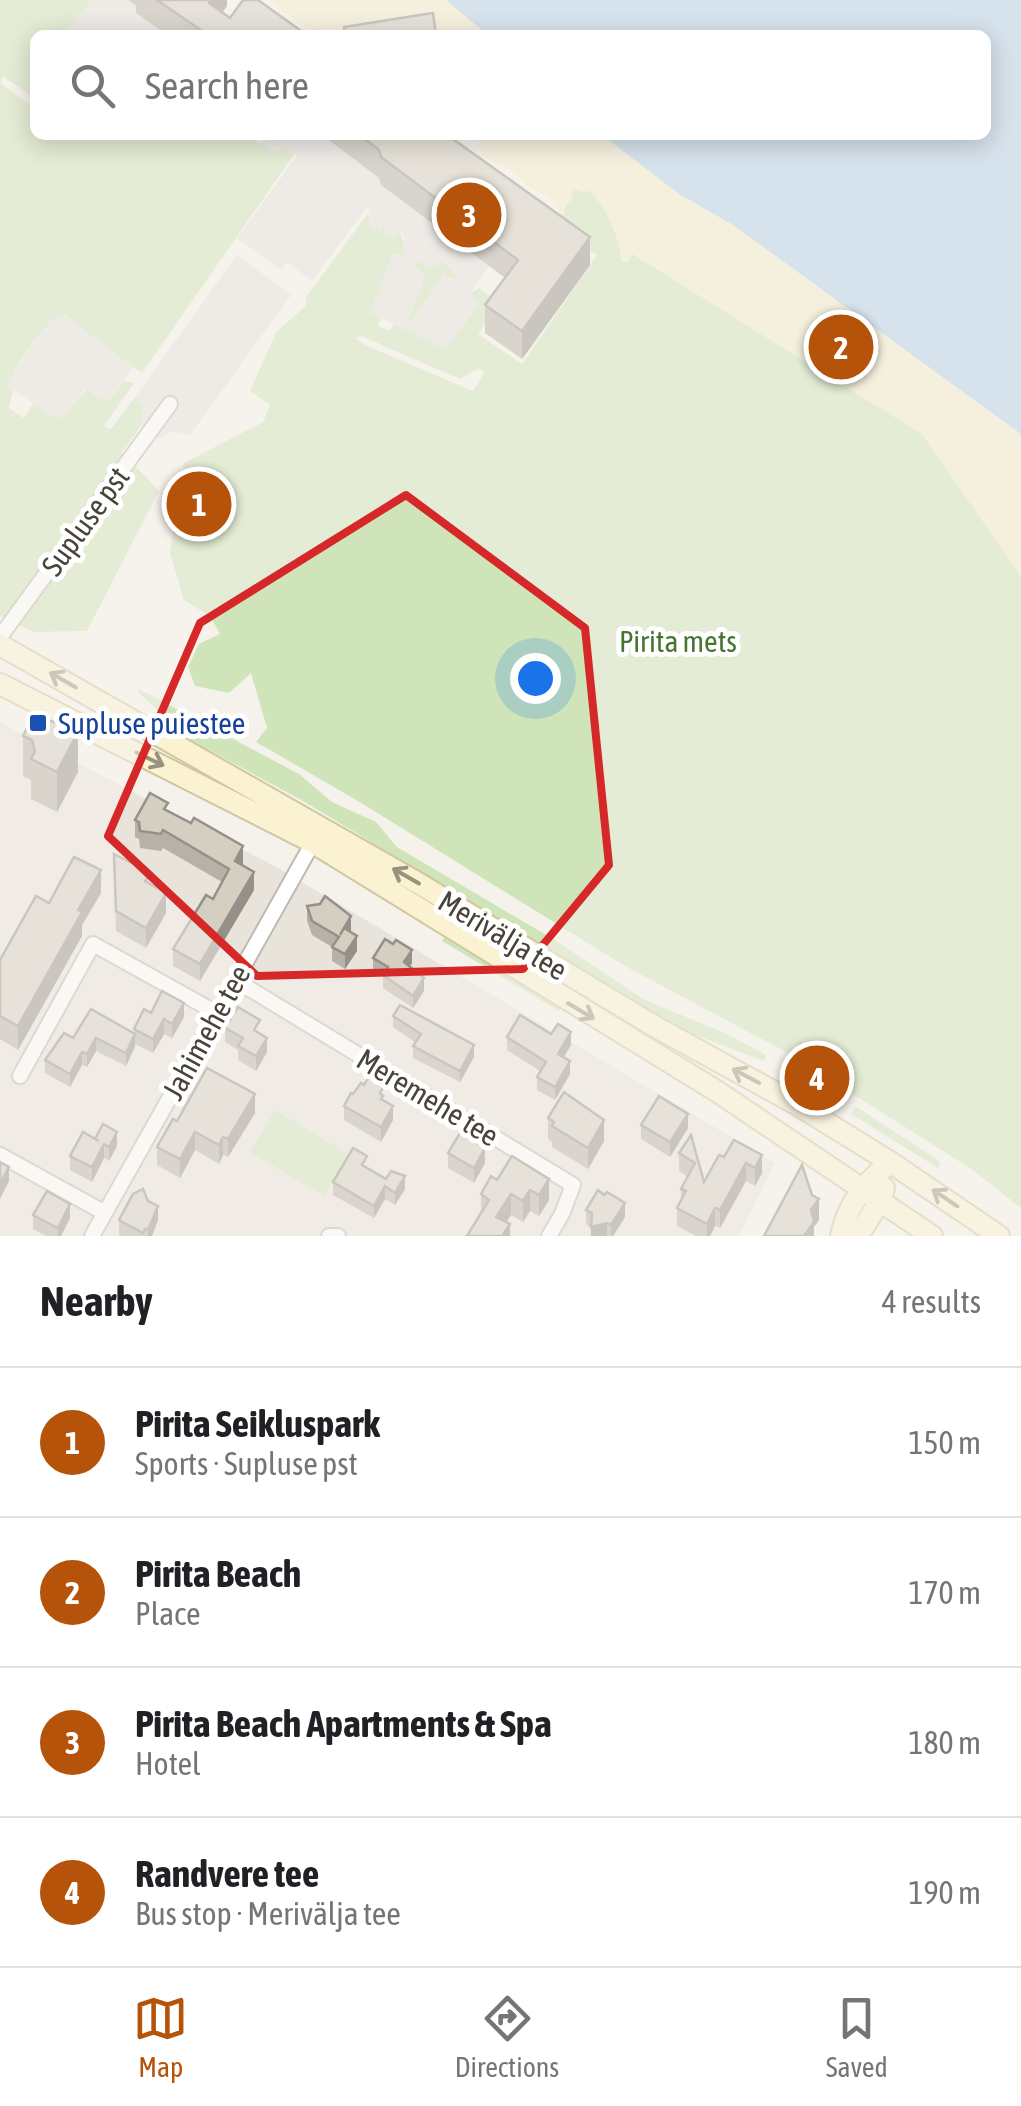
<!DOCTYPE html>
<html lang="en">
<head>
<meta charset="utf-8">
<style>
	:root { --surface:#fff; --page:#f6f6f6; --text:#202124; --muted:#757577; --line:#e0e0e0; --accent:#b45309 }
	body { margin:0; font-family:"Asap Condensed",sans-serif; background:var(--page); color:var(--text) }
	.you { position:absolute; left:535px; top:678px; width:35px; height:35px; margin:-25px; border:8px solid #fff; border-radius:50%; background:#1a73e8; box-shadow:0 0 0 15px #1a73e833 }
	.badge { display:grid; place-items:center; width:65px; height:65px; border-radius:50%; background:var(--accent); color:#fff; font-size:32px; font-weight:700 }
	.pin { position:absolute; translate:-50% -50%; border:5px solid #fff; box-shadow:0 2px 10px #0006 }
	.list { margin:0; padding:0; list-style:none }
	h2 { display:flex; justify-content:space-between; align-items:center; height:130px; margin:0; padding:0 40px; font-size:42px }
	h2 small { font-size:32px; font-weight:400; color:var(--muted) }
	.list li { display:grid; grid-template-columns:65px 1fr auto; gap:30px; align-items:center; box-sizing:border-box; height:150px; padding:0 40px; border-top:2px solid var(--line) }
	.list b { display:block; font-size:38px; white-space:nowrap }
	.list p { margin:0; font-size:32px; white-space:nowrap; color:var(--muted) }
	.list em { font-size:32px; font-style:normal; color:var(--muted) }
	.icon { flex:none; width:55px; height:55px; fill:none; stroke:currentColor; stroke-width:2; stroke-linecap:round; stroke-linejoin:round }
	.map { position:relative; flex:none; width:1021px; height:1236px; overflow:hidden }
	.search { position:absolute; background:var(--surface); box-shadow:0 5px 25px #0003; left:30px; right:30px; top:30px; height:110px; display:flex; align-items:center; gap:25px; box-sizing:border-box; padding:0 35px; border-radius:15px; color:var(--muted); font-size:38px }
	.sheet { height:730px; background:var(--surface) }
	nav { display:flex; justify-content:space-around; align-items:center; box-sizing:border-box; height:140px; border-top:2px solid var(--line); background:var(--surface); font-size:28px; color:var(--muted) }
	nav a { display:grid; justify-items:center; gap:5px }
	nav .on { color:var(--accent) }
	.map>svg:first-child { display:block }
	.residential { fill:#e8e4db }
	.green { fill:#cfe5b9; fill-rule:evenodd }
	.sand { fill:#f4eecc }
	.parking { fill:#e4e2e0; fill-rule:evenodd }
	.water { fill:#afcfeb }
	.lines { fill:none; stroke-linecap:round; stroke-linejoin:round }
	.minor-casing { stroke:#bfbaaf; stroke-width:18 }
	.secondary-casing { stroke:#d0c6a0; stroke-width:24 }
	.minor { stroke:#fff; stroke-width:14 }
	.secondary { stroke:#faf2d0; stroke-width:20 }
	.wall { fill:#b7b2a7 }
	.shaded-wall { fill:#959188 }
	.building { fill:#d5cfc2; stroke:#959188; stroke-width:2.5 }
	.oneway { stroke:#98927e }
	.marked { fill:none; stroke:#d62828; stroke-width:8; stroke-linejoin:round }
	.transit-dot { fill:#1a4fb4; stroke:#fff; stroke-width:4 }
	.labels { text-anchor:middle; dominant-baseline:central; stroke-width:10; stroke-linejoin:round; paint-order:stroke }
	.street-label { font-size:30px; fill:#48443a; stroke:#fff }
	.park-label { font-size:30px; fill:#487632; stroke:#fff }
	.transit-label { font-size:30px; fill:#164399; stroke:#fff; text-anchor:start }
</style>
</head>
<body>
<div class="map">
<svg width="1021" height="1236" viewBox="0 0 1021 1236">
	<rect width="100%" height="100%" fill="#f5f2ec"/>
	<polygon class="residential" points="0,722 280,869 775,1163 739,1236 0,1236"/>
	<g class="green">
		<path d="M0 0H91L65 35H35V98L2 76 1 84 35 108V135H248L271 151 286 148 295 153 142 373 111 353 65 314C38 327 21 358 8 385L13 389 9 408 24 418 33 403 56 419 65 414 87 389 108 401 124 381 134 383 104 426 111 429 135 397 143 407 142 424 122 452 159 491 87 631 34 632 0 616Z"/>
		<path d="M574 189C579 190 585 189 590 192 606 199 621 245 622 262H628L631 253 922 434 1021 576V1208L973 1170 788 1053 625 966 358 801 256 742 267 728 251 673 229 693 195 686 188 667 199 644 220 634 210 616 184 600 170 553 184 463 263 422 270 405 250 391 277 331 306 306V297L369 212 370 227 382 218C398 230 406 233 404 255L393 254 379 288 383 291 376 313 381 317 378 326 389 331 394 324 446 350 456 335 453 332 456 328 460 330 479 303 469 295 479 288 500 303 478 334 522 364 597 255 556 226ZM359 335 460 379 477 369 485 371 473 391 367 346 356 339Z"/>
		<polygon points="418,259 420,262 439,259 458,276 455,281 444,274 411,322 407,321 425,277 415,266"/>
		<polygon points="139,689 299,774 332,802 376,822 397,847 558,942 645,1000 725,1033 766,1055 764,1061 692,1034 644,1007 303,801 185,737 138,692"/>
		<polygon points="445,935 562,1006 559,1011 442,941"/>
		<polygon points="855,1106 938,1160 940,1166 938,1168 851,1114"/>
		<polygon points="275,1110 348,1154 324,1196 250,1152"/>
	</g>
	<g class="sand">
		<polygon points="268,0 446,0 488,35 348,35 338,29 307,28"/>
		<path d="M479 135H602L679 194 733 225 1021 434V576L922 434 632 253 628 262H621C621 238 604 203 588 190L582 192 574 189 571 201 564 205 565 213 560 216 553 199H547L545 195C526 189 518 175 502 164L499 167 481 154Z"/>
	</g>
	<g class="parking">
		<polygon points="91,0 131,0 139,9 136,13 169,35 129,35 122,30 117,35 65,35"/>
		<path d="M267 135H322L379 178 382 186 489 266 470 294 480 302 459 331 454 332 457 335 446 350 369 312 376 296 381 298 383 291 378 289 393 253 403 255 405 243 404 235 397 229 396 239 385 235 383 219 382 230 370 227V210L367 207 312 281 287 262 281 270 237 238 297 156 286 148 271 151 259 143 272 140ZM418 259 427 267 439 265 440 260 458 276 454 280 444 274 411 322 407 320 425 276 415 266Z"/>
		<polygon points="237,255 291,295 190,435 172,431 158,439 140,427 144,410 135,397"/>
		<polygon points="63,313 133,367 108,401 90,389 84,390 65,414 56,419 7,385 33,342 51,320"/>
	</g>
	<polygon class="water" points="446,0 1021,0 1021,434 733,225 679,194 602,135 986,135 986,35 488,35"/>
	<g class="lines">
		<g class="minor-casing">
			<g id="minor">
				<polyline points="0,637 170,404"/>
				<polyline points="235,980 573,1185 562,1214 549,1236"/>
				<polyline points="20,1076 93,944 217,1013"/>
				<polyline points="0,1155 105,1213"/>
				<polyline points="92,1236 316,837"/>
				<polyline points="329,1236 338,1236"/>
			</g>
		</g>
		<g class="secondary-casing">
			<g id="secondary">
				<polyline points="0,645 418,883 654,1026 798,1105 890,1162 999,1236"/>
				<polyline points="0,684 312,842 718,1092 932,1236"/>
				<path d="M841 1236C848 1202 865 1184 890 1162"/>
				<polyline points="858,1236 881,1199 884,1188"/>
			</g>
		</g>
		<use href="#minor" class="minor"/>
		<use href="#secondary" class="secondary"/>
	</g>
	<g class="wall">
		<polygon points="129,0 227,0 227,6 222,12 230,18 316,35 167,35 136,13 136,6"/>
		<polygon points="322,135 453,135 453,139 590,265 522,359 485,333 485,305 505,278 381,185 379,178"/>
		<polygon points="78,732 78,772 57,812 31,799 31,780 23,776 23,736"/>
		<polygon points="168,811 243,863 242,865 254,890 200,981 173,966 173,949 213,899 222,882 163,848 161,851 140,848 139,839 135,837 135,820"/>
		<polygon points="114,854 151,884 166,913 146,948 116,931"/>
		<polygon points="101,893 82,925 82,936 18,1050 0,1039 0,960 49,903"/>
		<polygon points="307,906 351,930 350,932 357,951 345,969 332,961 332,947 312,935 307,921"/>
		<polygon points="373,958 412,963 409,967 424,991 413,1008 383,988 383,977 373,971"/>
		<polygon points="151,1013 184,1017 172,1038 164,1034 153,1053 135,1044 126,1066 96,1051 87,1067 82,1065 70,1087 45,1073 45,1060 73,1038 134,1033 134,1029"/>
		<polygon points="393,1016 474,1057 460,1082 413,1058 413,1046 415,1042 393,1027"/>
		<polygon points="225,1028 260,1034 267,1052 256,1071 238,1060 238,1050 225,1042"/>
		<polygon points="507,1037 571,1045 563,1057 570,1074 555,1100 537,1090 537,1077 540,1071 507,1050"/>
		<polygon points="384,1100 393,1120 381,1142 344,1120 344,1106"/>
		<polygon points="255,1113 228,1157 223,1155 219,1164 195,1150 180,1178 157,1165 157,1147 177,1121"/>
		<polygon points="548,1118 604,1141 588,1169 552,1147 552,1142 548,1139"/>
		<polygon points="641,1125 688,1128 670,1157 641,1139"/>
		<polygon points="691,1135 704,1182 724,1157 734,1140 762,1173 755,1186 746,1181 720,1228 715,1226 710,1236 696,1236 677,1226 677,1208 681,1199 681,1189 688,1177 679,1171 679,1153"/>
		<polygon points="95,1139 117,1146 109,1161 104,1158 92,1182 70,1170 70,1156"/>
		<polygon points="448,1153 485,1163 474,1183 448,1168"/>
		<polygon points="367,1167 405,1189 395,1205 385,1199 374,1218 333,1195 333,1182"/>
		<polygon points="549,1179 549,1200 539,1216 530,1211 523,1222 511,1215 506,1222 510,1236 481,1214 481,1194 497,1180"/>
		<polygon points="586,1210 625,1217 613,1236 591,1236 591,1228 586,1224"/>
		<polygon points="33,1215 70,1218 61,1236 46,1236 33,1229"/>
		<polygon points="119,1220 158,1220 152,1236 121,1236 119,1235"/>
	</g>
	<g class="shaded-wall">
		<polygon points="211,0 227,0 227,6 209,31 209,3"/>
		<polygon points="590,237 590,265 522,359 522,331"/>
		<polygon points="78,732 78,772 57,812 57,772"/>
		<polygon points="243,846 243,863 235,879 235,861"/>
		<polygon points="101,870 101,893 82,925 82,936 18,1050 18,1026 78,910"/>
		<polygon points="254,872 254,890 200,981 200,964"/>
		<polygon points="166,893 166,913 146,948 146,928"/>
		<polygon points="351,916 351,930 340,949 340,935"/>
		<polygon points="357,936 357,951 345,969 345,954"/>
		<polygon points="412,950 412,963 404,975 404,962"/>
		<polygon points="424,978 424,991 413,1008 413,996"/>
		<polygon points="184,1003 184,1017 172,1038 172,1024"/>
		<polygon points="164,1019 164,1034 153,1053 153,1039"/>
		<polygon points="571,1032 571,1045 558,1067 558,1054"/>
		<polygon points="135,1034 135,1047 126,1066 126,1053"/>
		<polygon points="96,1038 96,1051 87,1067 87,1054"/>
		<polygon points="267,1038 267,1052 256,1071 256,1056"/>
		<polygon points="474,1045 474,1057 460,1082 460,1071"/>
		<polygon points="82,1052 82,1065 70,1087 70,1074"/>
		<polygon points="570,1061 570,1074 555,1100 555,1087"/>
		<polygon points="255,1094 255,1113 228,1157 228,1139"/>
		<polygon points="393,1106 393,1120 381,1142 381,1127"/>
		<polygon points="688,1114 688,1128 670,1157 670,1142"/>
		<polygon points="604,1120 604,1141 588,1169 588,1148"/>
		<polygon points="117,1132 117,1146 109,1161 109,1147"/>
		<polygon points="195,1132 195,1150 180,1178 180,1159"/>
		<polygon points="223,1137 223,1155 219,1164 219,1145"/>
		<polygon points="104,1144 104,1158 92,1182 92,1167"/>
		<polygon points="485,1148 485,1163 474,1183 474,1168"/>
		<polygon points="762,1155 762,1173 755,1186 755,1168"/>
		<polygon points="746,1163 746,1181 720,1228 720,1210"/>
		<polygon points="9,1167 9,1181 0,1199 0,1184"/>
		<polygon points="405,1176 405,1189 395,1205 395,1193"/>
		<polygon points="549,1179 549,1200 539,1216 539,1195"/>
		<polygon points="385,1186 385,1199 374,1218 374,1206"/>
		<polygon points="530,1190 530,1211 523,1222 523,1201"/>
		<polygon points="511,1194 511,1215 497,1236 496,1217"/>
		<polygon points="819,1199 819,1220 814,1227 814,1236 804,1236 811,1210"/>
		<polygon points="625,1203 625,1217 613,1236 611,1236 611,1225"/>
		<polygon points="70,1204 70,1218 61,1236 58,1236 58,1228"/>
		<polygon points="158,1206 158,1220 152,1236 148,1236 148,1230"/>
		<polygon points="715,1208 715,1226 710,1236 707,1236 707,1224"/>
		<polygon points="607,1223 607,1236 591,1236 591,1227"/>
		<polygon points="510,1224 510,1236 502,1236"/>
	</g>
	<g class="building">
		<polygon points="157,0 211,0 209,3 230,18 243,0 258,0 304,33 315,31 316,35 208,35"/>
		<polygon points="433,13 436,35 332,35 345,33 344,27"/>
		<polygon points="360,135 453,135 453,139 590,237 522,331 485,305 518,260 381,157 379,150"/>
		<polygon points="34,714 78,732 57,772 31,759 35,751 32,740 23,736"/>
		<polygon points="150,793 168,803 164,809 191,823 194,818 243,846 235,861 254,872 200,964 173,949 206,895 213,899 229,869 163,830 161,834 140,831 139,822 135,820"/>
		<polygon points="114,854 151,873 145,881 166,893 146,928 116,911"/>
		<polygon points="74,857 101,870 78,910 82,912 18,1026 0,1016 0,960 36,896 49,903"/>
		<polygon points="325,896 351,916 340,935 344,928 357,936 345,954 332,947 339,937 312,921 307,906 320,904"/>
		<polygon points="385,939 393,944 396,940 412,950 404,962 424,978 413,996 383,975 388,967 373,958"/>
		<polygon points="162,991 184,1003 172,1024 164,1019 153,1039 134,1029 144,1009 151,1013"/>
		<polygon points="400,1005 474,1045 460,1071 413,1046 421,1034 393,1016"/>
		<polygon points="238,1007 260,1020 254,1030 267,1038 256,1056 238,1046 243,1038 225,1028"/>
		<polygon points="91,1009 135,1034 126,1053 96,1038 87,1054 82,1052 70,1074 45,1060 64,1033 73,1038"/>
		<polygon points="520,1015 551,1034 558,1024 571,1032 558,1054 570,1061 555,1087 537,1077 546,1062 507,1037"/>
		<polygon points="207,1068 255,1094 228,1139 223,1137 219,1145 195,1132 180,1159 157,1147 173,1119 177,1121"/>
		<polygon points="369,1077 384,1086 380,1093 383,1096 381,1099 393,1106 381,1127 344,1106 351,1093 353,1094 361,1083 364,1085"/>
		<polygon points="564,1092 604,1120 588,1148 552,1126 554,1122 548,1118"/>
		<polygon points="659,1096 688,1114 670,1142 641,1125"/>
		<polygon points="103,1124 117,1132 109,1147 104,1144 92,1167 70,1156 83,1132 99,1141 95,1139"/>
		<polygon points="460,1133 485,1148 474,1168 448,1153"/>
		<polygon points="691,1135 704,1182 719,1155 724,1157 734,1140 762,1155 755,1168 746,1163 720,1210 715,1208 707,1224 677,1208 686,1191 681,1189 695,1163 679,1153"/>
		<polygon points="353,1148 367,1156 362,1165 386,1179 391,1171 405,1176 395,1193 385,1186 374,1206 333,1182"/>
		<polygon points="512,1156 549,1179 539,1195 530,1190 523,1201 511,1194 496,1217 510,1224 502,1236 467,1236 489,1200 481,1194 491,1176 497,1180"/>
		<polygon points="0,1162 9,1167 0,1184"/>
		<polygon points="802,1165 812,1195 819,1199 811,1210 814,1222 804,1236 764,1236"/>
		<polygon points="143,1189 148,1201 158,1206 148,1230 145,1229 143,1233 119,1220 133,1194"/>
		<polygon points="598,1190 604,1195 607,1192 625,1203 611,1225 607,1223 591,1227 592,1213 586,1210"/>
		<polygon points="47,1191 70,1204 58,1228 33,1215"/>
	</g>
	<defs><path id="oneway-shaft" d="M-6 0H5M1.5-3L5.5 0L1.5 3" fill="none" stroke-width="1.6" stroke-linecap="round" stroke-linejoin="round" transform="scale(2.5)"/></defs>
	<g class="oneway">
		<use href="#oneway-shaft" transform="translate(63 680) rotate(-150)"/>
		<use href="#oneway-shaft" transform="translate(150 759) rotate(26)"/>
		<use href="#oneway-shaft" transform="translate(406 876) rotate(-150)"/>
		<use href="#oneway-shaft" transform="translate(581 1011) rotate(31)"/>
		<use href="#oneway-shaft" transform="translate(746 1076) rotate(-152)"/>
		<use href="#oneway-shaft" transform="translate(945 1198) rotate(-146)"/>
	</g>
	<path d="M0 0H1021V1236H0ZM406 495 585 628 609 865 523 969 257 976 108 836 200 623Z" fill="#f5f2ec" fill-opacity=".55" fill-rule="evenodd"/>
	<path class="marked" d="M406 495 585 628 609 865 523 969 257 976 108 836 200 623Z"/>
	<rect class="transit-dot" x="28" y="713" width="20" height="20" rx="5"/>
	<g class="labels">
		<g class="street-label">
			<text transform="translate(85 521) rotate(-54)">Supluse pst</text>
			<text transform="translate(503 935) rotate(31)">Merivälja tee</text>
			<text transform="translate(206 1032) rotate(-61)">Jahimehe tee</text>
			<text transform="translate(428 1097) rotate(31)">Meremehe tee</text>
		</g>
		<g class="park-label">
			<text x="678" y="641">Pirita mets</text>
		</g>
		<g class="transit-label">
			<text x="58" y="723">Supluse puiestee</text>
		</g>
	</g>
</svg>
<div class="you"></div>
<div class="pin badge" style="left:199px;top:504px">1</div>
<div class="pin badge" style="left:841px;top:347px">2</div>
<div class="pin badge" style="left:469px;top:215px">3</div>
<div class="pin badge" style="left:817px;top:1078px">4</div>
<div class="search"><svg class="icon" aria-label="search" viewBox="0 0 24 24"><circle cx="10" cy="10" r="6"/><path d="M15 15l6 6"/></svg>Search here</div>
</div>
<section class="sheet">
<h2>Nearby<small>4 results</small></h2>
<ul class="list">
<li><span class="badge">1</span><div><b>Pirita Seikluspark</b><p>Sports · Supluse pst</p></div><em>150 m</em></li>
<li><span class="badge">2</span><div><b>Pirita Beach</b><p>Place</p></div><em>170 m</em></li>
<li><span class="badge">3</span><div><b>Pirita Beach Apartments &amp; Spa</b><p>Hotel</p></div><em>180 m</em></li>
<li><span class="badge">4</span><div><b>Randvere tee</b><p>Bus stop · Merivälja tee</p></div><em>190 m</em></li>
</ul>
</section>
<nav>
<a class="on"><svg class="icon" aria-label="map" viewBox="0 0 24 24"><path d="M3 6l6-2 6 2 6-2v14l-6 2-6-2-6 2zM9 4v14M15 6v14"/></svg>Map</a>
<a><svg class="icon" aria-label="directions" viewBox="0 0 24 24"><path d="M12 3l9 9-9 9-9-9zM9 14v-3h6M13 9l2 2-2 2"/></svg>Directions</a>
<a><svg class="icon" aria-label="saved" viewBox="0 0 24 24"><path d="M7 4h10v16l-5-4-5 4z"/></svg>Saved</a>
</nav>
</body>
</html>
